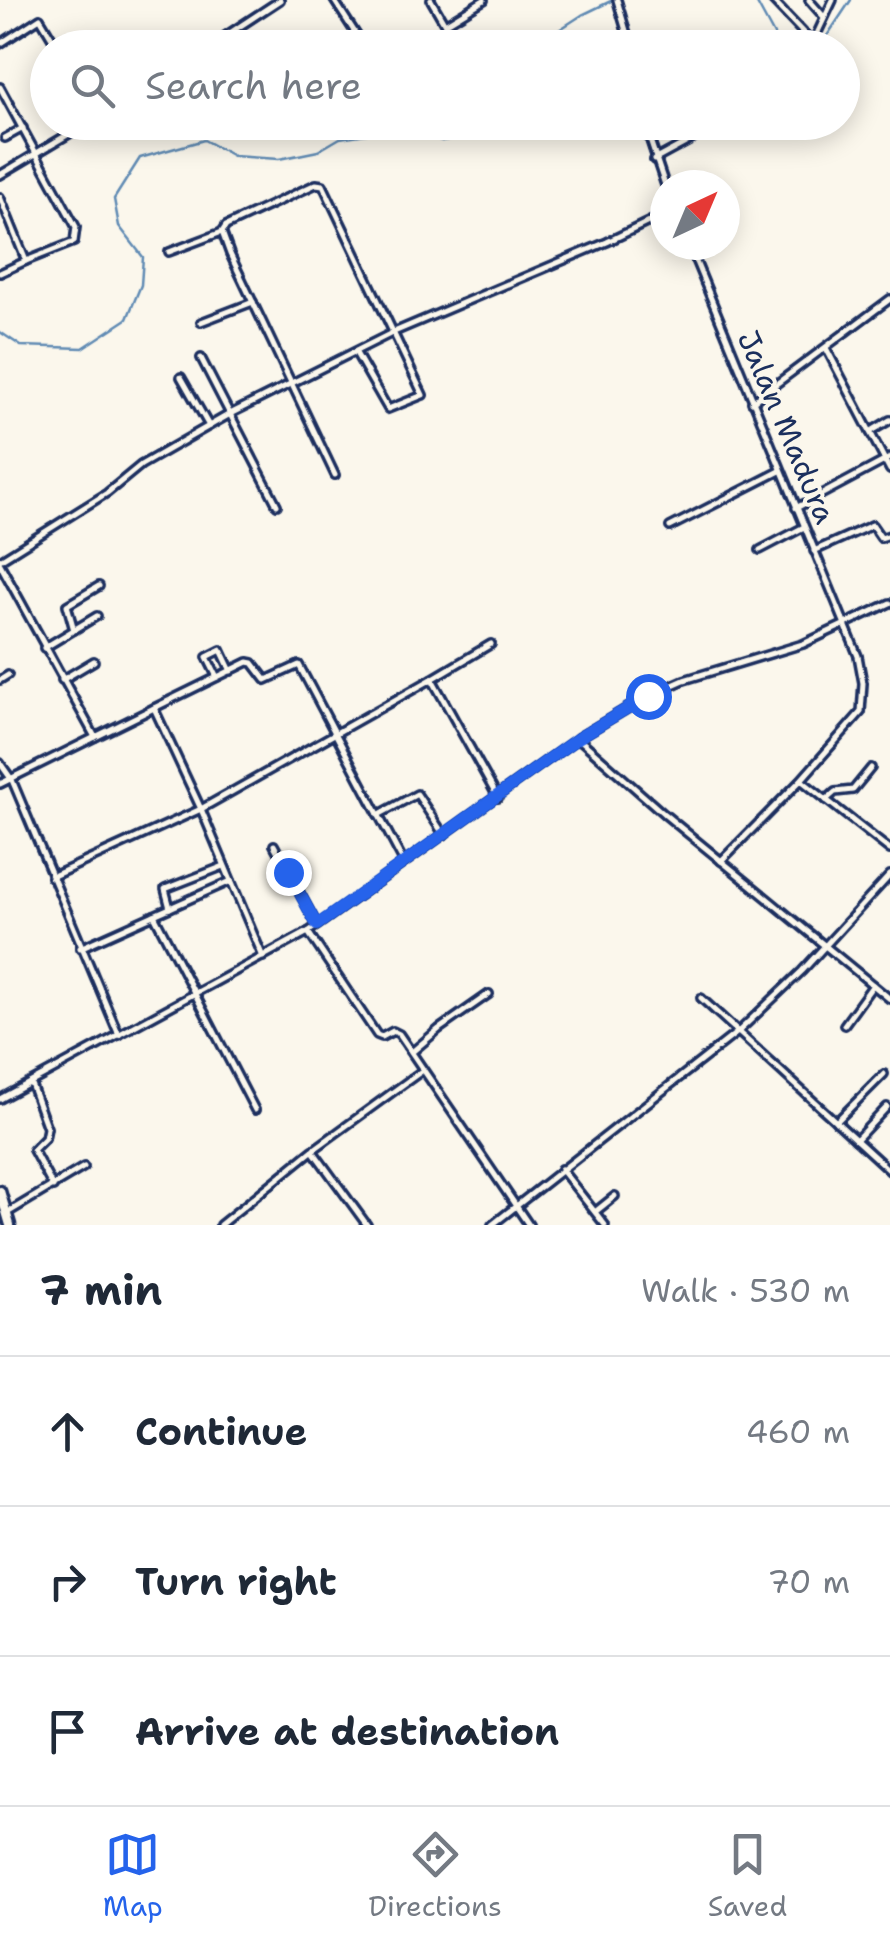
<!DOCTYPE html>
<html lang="en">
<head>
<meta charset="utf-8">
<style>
	:root { --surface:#fff; --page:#f2f2f3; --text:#1f2937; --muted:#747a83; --line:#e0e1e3; --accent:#2563eb }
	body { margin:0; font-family:"Shantell Sans",sans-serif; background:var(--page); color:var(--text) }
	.compass { position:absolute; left:650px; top:170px; width:90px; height:90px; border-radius:50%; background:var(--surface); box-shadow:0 5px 25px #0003; rotate:44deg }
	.stop { position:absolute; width:30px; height:30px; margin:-22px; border:8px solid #2563eb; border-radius:50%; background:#fff }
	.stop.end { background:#2563eb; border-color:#fff; box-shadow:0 2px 10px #0008 }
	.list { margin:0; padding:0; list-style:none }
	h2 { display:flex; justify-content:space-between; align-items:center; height:130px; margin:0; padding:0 40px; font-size:42px }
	h2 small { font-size:32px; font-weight:400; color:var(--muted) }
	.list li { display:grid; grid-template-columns:65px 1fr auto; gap:30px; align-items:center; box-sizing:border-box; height:150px; padding:0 40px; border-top:2px solid var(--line) }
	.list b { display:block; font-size:38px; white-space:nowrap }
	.list em { font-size:32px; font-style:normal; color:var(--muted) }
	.icon { flex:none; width:55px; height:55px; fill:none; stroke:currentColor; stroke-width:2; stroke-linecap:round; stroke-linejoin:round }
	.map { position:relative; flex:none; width:890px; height:1225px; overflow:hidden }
	.search { position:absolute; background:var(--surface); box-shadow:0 5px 25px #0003; left:30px; right:30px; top:30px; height:110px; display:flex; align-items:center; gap:25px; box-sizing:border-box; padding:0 35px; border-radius:55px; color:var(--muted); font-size:38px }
	.sheet { height:580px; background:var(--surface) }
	nav { display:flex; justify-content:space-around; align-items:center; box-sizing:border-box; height:140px; border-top:2px solid var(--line); background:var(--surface); font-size:28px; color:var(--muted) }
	nav a { display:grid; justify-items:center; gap:5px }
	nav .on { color:var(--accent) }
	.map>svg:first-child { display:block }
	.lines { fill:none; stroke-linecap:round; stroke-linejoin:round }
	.stream { stroke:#618bb4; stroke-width:2.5 }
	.street-casing { stroke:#1b2f5e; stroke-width:12 }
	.secondary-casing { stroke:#1b2f5e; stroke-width:15 }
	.street { stroke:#fbf7ec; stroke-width:5 }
	.secondary { stroke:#fbf7ec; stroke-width:8 }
	.route { stroke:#2563eb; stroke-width:12 }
	.labels { text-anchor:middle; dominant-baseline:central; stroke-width:8; stroke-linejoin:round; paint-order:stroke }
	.street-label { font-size:30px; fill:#1b2f5e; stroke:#fbf7ec }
</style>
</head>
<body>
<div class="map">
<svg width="890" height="1225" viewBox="0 0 890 1225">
	<rect width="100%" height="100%" fill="#fbf7ec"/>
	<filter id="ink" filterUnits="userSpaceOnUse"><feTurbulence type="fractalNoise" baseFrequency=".01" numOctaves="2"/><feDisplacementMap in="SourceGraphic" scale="20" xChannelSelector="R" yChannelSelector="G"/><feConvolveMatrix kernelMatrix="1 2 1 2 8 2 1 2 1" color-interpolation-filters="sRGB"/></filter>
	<g filter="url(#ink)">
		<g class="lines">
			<g class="stream">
				<polyline points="755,0 781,48"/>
				<polyline points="531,48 582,15 613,0"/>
				<polyline points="819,48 851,0"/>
				<polyline points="0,332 21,346 83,348 127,319 141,285 143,257 119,226 114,199 140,158 204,140 233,156 279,159 318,151 340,138 405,128 442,141 458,138 467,122"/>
			</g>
			<g class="street-casing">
				<g id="street">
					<polyline points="334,0 365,48"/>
					<polyline points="431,0 458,47"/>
					<polyline points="617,0 631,48"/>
					<polyline points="772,0 810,40 815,38 833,0"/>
					<polyline points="809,0 824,17"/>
					<polyline points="445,24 484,0"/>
					<polyline points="0,44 40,18 58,48"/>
					<polyline points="207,48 280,0"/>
					<polyline points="0,87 76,227 74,242 26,261"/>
					<polyline points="644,122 665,185"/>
					<polyline points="644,128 655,122"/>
					<polyline points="5,138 23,128"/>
					<polyline points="654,160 713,128"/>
					<polyline points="0,175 89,122"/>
					<polyline points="0,197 26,261 0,273"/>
					<polyline points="689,245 858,656 863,683 861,712 801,780 890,850"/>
					<polyline points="169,252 222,232"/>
					<polyline points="201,322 253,302"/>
					<polyline points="826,348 890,470"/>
					<polyline points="201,358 277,505"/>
					<polyline points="181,377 209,426"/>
					<polyline points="752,402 890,299"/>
					<polyline points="870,432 890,420"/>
					<polyline points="335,475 230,254 222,232 226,226 316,184 323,185 423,395 388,409 356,353"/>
					<polyline points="796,508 890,458"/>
					<polyline points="670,527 780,471"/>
					<polyline points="760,550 804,527"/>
					<polyline points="814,551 872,525 881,538 890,535"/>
					<polyline points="0,560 107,493 141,465 230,414 394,332 607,242 665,214"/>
					<polyline points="0,564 95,737"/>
					<polyline points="74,630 67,605 99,586"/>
					<polyline points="44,648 97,616"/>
					<polyline points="217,677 207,657 221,650 231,671"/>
					<polyline points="432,679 491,644"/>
					<polyline points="0,680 8,675"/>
					<polyline points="62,680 94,661"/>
					<polyline points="154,708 248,662 253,663 266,680 299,665 404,863"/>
					<polyline points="578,738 664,814 890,999"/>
					<polyline points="0,763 12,780 119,1035"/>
					<polyline points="0,784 154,708 201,809 263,957"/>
					<polyline points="826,800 835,792 853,790 871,768"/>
					<polyline points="378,815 417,794 444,835"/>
					<polyline points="274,845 317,925"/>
					<polyline points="721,861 800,781"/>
					<polyline points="51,877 201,809 432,679 498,798"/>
					<polyline points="170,908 165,889 224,866"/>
					<polyline points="154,915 231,881"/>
					<polyline points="308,932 377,1035 382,1037 393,1031 399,1034 529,1225"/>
					<polyline points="80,948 154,915 255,1110"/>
					<polyline points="701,998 890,1171"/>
					<polyline points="844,1025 873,985"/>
					<polyline points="412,1052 439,1029 489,994"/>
					<polyline points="31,1084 47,1128 45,1138 33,1150 53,1187"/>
					<polyline points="0,1099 308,932 578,738 648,696 684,680 803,644 890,603"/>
					<polyline points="836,1122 884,1074"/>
					<polyline points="856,1140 887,1107"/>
					<polyline points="313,1151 367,1225"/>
					<polyline points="561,1169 605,1225"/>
					<polyline points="595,1212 615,1196"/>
					<polyline points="7,1213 84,1167"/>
					<polyline points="220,1225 313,1150 423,1070"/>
					<polyline points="492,1225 739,1031 802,971 890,875"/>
				</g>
			</g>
			<g class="secondary-casing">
				<polyline id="secondary" points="0,1191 10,1225"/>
			</g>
			<use href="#street" class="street"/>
			<use href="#secondary" class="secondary"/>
		</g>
	</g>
	<g class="lines" filter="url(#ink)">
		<polyline class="route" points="288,872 317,925 578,738 648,696"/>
	</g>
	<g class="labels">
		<g class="street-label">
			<text transform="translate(787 427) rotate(67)">Jalan Madura</text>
		</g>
	</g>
</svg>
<svg class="compass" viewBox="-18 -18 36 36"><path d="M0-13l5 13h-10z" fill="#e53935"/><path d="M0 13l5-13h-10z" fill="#747a83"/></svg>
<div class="stop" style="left:648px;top:696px"></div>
<div class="stop end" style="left:288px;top:872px"></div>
<div class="search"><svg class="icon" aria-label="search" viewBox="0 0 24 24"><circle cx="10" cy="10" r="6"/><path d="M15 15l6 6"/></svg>Search here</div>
</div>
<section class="sheet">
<h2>7 min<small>Walk · 530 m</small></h2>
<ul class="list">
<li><svg class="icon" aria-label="ahead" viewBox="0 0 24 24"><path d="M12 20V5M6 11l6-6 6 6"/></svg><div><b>Continue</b></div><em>460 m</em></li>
<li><svg class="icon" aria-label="right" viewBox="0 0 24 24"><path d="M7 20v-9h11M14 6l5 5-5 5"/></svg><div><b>Turn right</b></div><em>70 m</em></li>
<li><svg class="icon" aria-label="arrive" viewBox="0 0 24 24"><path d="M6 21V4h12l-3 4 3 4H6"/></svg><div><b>Arrive at destination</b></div></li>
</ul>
</section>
<nav>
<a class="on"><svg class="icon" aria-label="map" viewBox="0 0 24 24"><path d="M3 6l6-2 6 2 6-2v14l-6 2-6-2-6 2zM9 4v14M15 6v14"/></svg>Map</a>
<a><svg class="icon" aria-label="directions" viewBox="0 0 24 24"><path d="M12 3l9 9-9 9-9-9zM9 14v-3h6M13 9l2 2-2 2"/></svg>Directions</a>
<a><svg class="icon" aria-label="saved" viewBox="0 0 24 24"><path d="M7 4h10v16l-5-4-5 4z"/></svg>Saved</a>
</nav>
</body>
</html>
